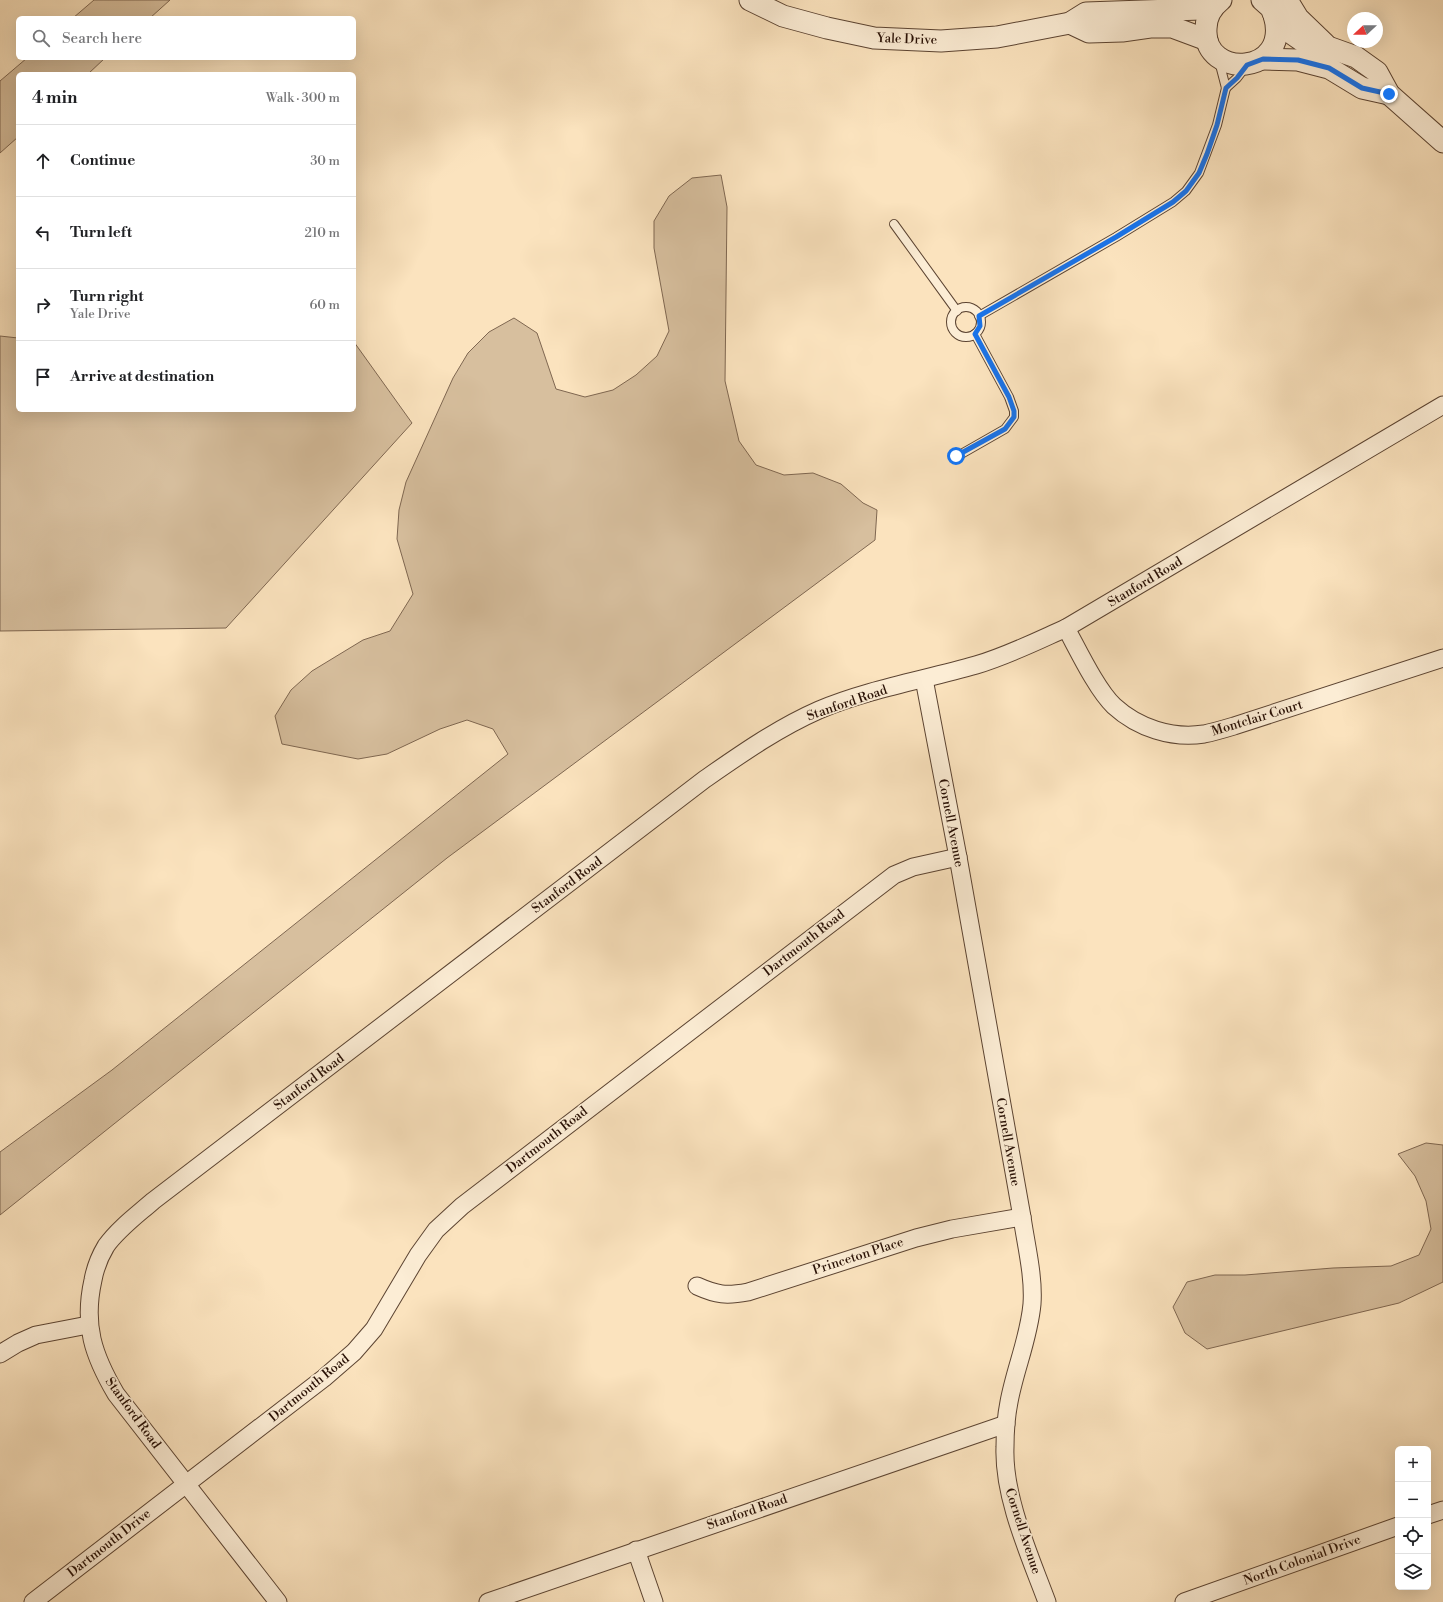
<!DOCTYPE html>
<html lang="en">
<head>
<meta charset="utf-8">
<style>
	:root { --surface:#fff; --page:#f2f2f2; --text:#202124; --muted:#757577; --line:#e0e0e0 }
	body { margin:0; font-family:"Libre Bodoni",serif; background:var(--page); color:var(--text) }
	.controls { position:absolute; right:12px; bottom:12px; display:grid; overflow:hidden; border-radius:6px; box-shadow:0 4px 16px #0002 }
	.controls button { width:36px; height:36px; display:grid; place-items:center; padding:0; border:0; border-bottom:1px solid var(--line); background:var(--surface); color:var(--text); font:20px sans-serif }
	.compass { position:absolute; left:1347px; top:12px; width:36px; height:36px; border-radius:50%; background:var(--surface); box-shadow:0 4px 16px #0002; rotate:248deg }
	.stop { position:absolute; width:12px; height:12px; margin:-9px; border:3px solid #1a73e8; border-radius:50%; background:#fff }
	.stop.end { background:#1a73e8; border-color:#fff; box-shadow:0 1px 4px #0008 }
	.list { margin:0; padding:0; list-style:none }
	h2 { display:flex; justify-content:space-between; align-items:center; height:52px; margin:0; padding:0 16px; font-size:17px }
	h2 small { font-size:13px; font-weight:400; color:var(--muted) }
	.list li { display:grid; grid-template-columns:26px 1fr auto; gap:12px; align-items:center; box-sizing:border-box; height:72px; padding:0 16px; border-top:1px solid var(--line) }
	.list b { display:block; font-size:15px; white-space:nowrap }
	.list p { margin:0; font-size:13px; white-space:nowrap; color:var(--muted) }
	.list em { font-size:13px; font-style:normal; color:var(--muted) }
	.icon { flex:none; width:22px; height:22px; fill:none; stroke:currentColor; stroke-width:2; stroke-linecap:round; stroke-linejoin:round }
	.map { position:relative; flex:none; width:1443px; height:1602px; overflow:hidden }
	.search { position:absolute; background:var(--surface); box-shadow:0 4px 16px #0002; left:16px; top:16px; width:340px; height:44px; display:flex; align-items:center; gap:10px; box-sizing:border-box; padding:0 14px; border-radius:6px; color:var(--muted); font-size:15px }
	.panel { position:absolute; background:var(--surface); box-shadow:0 4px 16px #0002; left:16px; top:72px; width:340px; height:340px; border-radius:6px }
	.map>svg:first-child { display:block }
	.green { fill:#d7bf9e; stroke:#7f6751 }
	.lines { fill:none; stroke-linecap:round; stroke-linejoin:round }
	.service-casing { stroke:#5c4432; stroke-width:10 }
	.minor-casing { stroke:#5c4432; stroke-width:19 }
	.tertiary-casing { stroke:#5c4432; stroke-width:23 }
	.service { stroke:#fcedd5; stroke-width:8 }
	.minor { stroke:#fcedd5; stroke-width:17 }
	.tertiary { stroke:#fcedd5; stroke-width:21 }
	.route { stroke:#1a73e8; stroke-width:5 }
	.labels { text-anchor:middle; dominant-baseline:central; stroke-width:3.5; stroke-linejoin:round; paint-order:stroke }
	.street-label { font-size:13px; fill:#270f04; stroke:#fcedd5 }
</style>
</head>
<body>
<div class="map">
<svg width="1443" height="1602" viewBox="0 0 1443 1602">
	<rect width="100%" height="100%" fill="#fbe3be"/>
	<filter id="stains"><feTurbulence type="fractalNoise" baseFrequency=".005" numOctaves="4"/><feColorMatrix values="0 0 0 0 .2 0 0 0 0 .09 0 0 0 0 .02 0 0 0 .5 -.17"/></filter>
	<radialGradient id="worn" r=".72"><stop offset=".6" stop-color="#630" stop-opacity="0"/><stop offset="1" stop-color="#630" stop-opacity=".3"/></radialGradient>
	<g class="green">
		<polygon points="94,0 170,0 150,18 73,18"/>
		<polygon points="27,58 105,58 88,74 18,74 18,137 0,153 0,81"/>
		<polygon points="721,175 727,207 725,381 739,441 756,465 784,475 813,473 841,484 863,503 877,510 875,540 447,858 0,1215 0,1152 112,1070 508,754 493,729 467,720 440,729 387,754 358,759 282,744 275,716 291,690 312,671 363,640 390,631 413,594 397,539 399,510 406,482 453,378 468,353 489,332 514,318 537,333 556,389 585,397 613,390 636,375 657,356 669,331 654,248 654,221 669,196 692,178"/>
		<polygon points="0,336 18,338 18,410 354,410 354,342 412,423 226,628 0,631"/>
		<polygon points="1426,1143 1443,1145 1443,1282 1399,1303 1207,1349 1185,1333 1173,1307 1187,1282 1215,1275 1245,1275 1333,1268 1391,1266 1419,1255 1431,1229 1426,1201 1415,1176 1398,1154"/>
	</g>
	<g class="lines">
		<g class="service-casing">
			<g id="service">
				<polyline points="1226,88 1237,78 1247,65"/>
				<polyline points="894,224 957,311"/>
				<circle cx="966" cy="322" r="15"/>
				<polyline points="979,316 1116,237 1173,202 1186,191 1199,173 1217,125 1226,88 1219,61"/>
				<polyline points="956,457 1005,429 1014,417 1014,411 1009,397 975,334"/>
			</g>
		</g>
		<g class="minor-casing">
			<g id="minor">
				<path d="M1066 628C1078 650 1097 690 1114 706 1138 728 1172 739 1204 734 1214 732 1224 729 1234 726L1443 658"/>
				<path d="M924 679 958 857 1022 1217C1026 1245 1034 1276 1032 1304 1029 1338 1015 1369 1009 1402 1006 1417 1005 1432 1005 1447 1003 1497 1030 1556 1047 1602"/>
				<path d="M697 1286C717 1295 726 1296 748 1292L916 1238 952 1229 1022 1217"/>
				<polyline points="0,1354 18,1343 36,1335 88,1325"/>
				<polyline points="1428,1515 1443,1510"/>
				<polyline points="636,1550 654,1602"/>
				<polyline points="33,1602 324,1378 354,1352 374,1329 418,1255 436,1230 462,1206 894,875 913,867 958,857"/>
				<path d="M278 1602 116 1394C93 1355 83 1325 93 1280 95 1269 100 1256 106 1246 118 1229 137 1215 153 1201L705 779C741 754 778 728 819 710 869 689 924 680 976 665 1007 656 1037 641 1066 628L1443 405"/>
				<polyline points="488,1602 1006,1424"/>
				<polyline points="1184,1602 1398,1526"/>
			</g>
		</g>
		<g class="tertiary-casing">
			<g id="tertiary">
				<polyline points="750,0 783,16 827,28 874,38 941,41 997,37 1070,23 1086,13 1201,9 1216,4"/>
				<path d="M1221 0C1212 7 1206 17 1206 29 1203 80 1292 76 1274 15"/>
				<polyline points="1262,0 1271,8 1274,15 1291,33 1304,42 1328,47 1356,57 1377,72 1389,94 1443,142"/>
				<polyline points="1287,0 1298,18 1325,44"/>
				<polyline points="1070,23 1089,32 1122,31 1150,27 1172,27 1207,40"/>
				<polyline points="1263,59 1298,60 1329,68 1362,88 1389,94"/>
			</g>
		</g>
		<use href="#service" class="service"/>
		<use href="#minor" class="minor"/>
		<use href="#tertiary" class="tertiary"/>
	</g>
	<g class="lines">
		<polyline class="route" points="956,456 1005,429 1014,417 1014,411 1009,397 975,334 980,326 979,316 1116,237 1173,202 1186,191 1199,173 1207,154 1217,125 1226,88 1237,78 1247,65 1263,59 1298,60 1329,68 1362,88 1389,94"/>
	</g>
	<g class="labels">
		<g class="street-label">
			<text transform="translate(907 39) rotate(2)">Yale Drive</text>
			<text transform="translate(1145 582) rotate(-31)">Stanford Road</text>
			<text transform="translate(847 703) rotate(-19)">Stanford Road</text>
			<text transform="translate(1257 718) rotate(-17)">Montclair Court</text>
			<text transform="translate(951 823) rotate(79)">Cornell Avenue</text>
			<text transform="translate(567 885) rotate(-37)">Stanford Road</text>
			<text transform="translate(804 943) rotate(-38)">Dartmouth Road</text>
			<text transform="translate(309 1082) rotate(-37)">Stanford Road</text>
			<text transform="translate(547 1140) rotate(-38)">Dartmouth Road</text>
			<text transform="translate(1008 1142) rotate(80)">Cornell Avenue</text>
			<text transform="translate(858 1256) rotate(-18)">Princeton Place</text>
			<text transform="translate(309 1388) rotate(-39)">Dartmouth Road</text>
			<text transform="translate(133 1413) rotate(54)">Stanford Road</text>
			<text transform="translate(747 1512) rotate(-19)">Stanford Road</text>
			<text transform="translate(1023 1531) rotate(72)">Cornell Avenue</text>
			<text transform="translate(109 1543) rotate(-38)">Dartmouth Drive</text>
			<text transform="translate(1302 1560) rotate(-20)">North Colonial Drive</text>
		</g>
	</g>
	<rect width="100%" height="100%" filter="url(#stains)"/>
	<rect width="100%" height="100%" fill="url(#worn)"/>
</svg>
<div class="controls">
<button>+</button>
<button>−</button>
<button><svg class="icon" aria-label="locate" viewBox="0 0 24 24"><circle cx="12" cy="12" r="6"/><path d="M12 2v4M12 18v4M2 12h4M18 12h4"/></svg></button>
<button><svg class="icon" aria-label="layers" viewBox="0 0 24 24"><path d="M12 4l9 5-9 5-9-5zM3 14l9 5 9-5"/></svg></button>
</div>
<svg class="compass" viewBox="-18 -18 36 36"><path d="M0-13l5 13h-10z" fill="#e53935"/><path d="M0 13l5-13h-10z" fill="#757577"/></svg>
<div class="stop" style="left:956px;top:456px"></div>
<div class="stop end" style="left:1389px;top:94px"></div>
<div class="search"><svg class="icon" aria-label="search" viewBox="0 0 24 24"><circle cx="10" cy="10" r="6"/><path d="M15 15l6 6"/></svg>Search here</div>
<section class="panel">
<h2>4 min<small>Walk · 300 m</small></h2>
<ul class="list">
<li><svg class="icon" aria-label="ahead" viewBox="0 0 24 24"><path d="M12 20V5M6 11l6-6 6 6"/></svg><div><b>Continue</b></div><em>30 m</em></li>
<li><svg class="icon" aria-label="left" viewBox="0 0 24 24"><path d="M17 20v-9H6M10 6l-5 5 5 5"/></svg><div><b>Turn left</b></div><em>210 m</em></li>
<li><svg class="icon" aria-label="right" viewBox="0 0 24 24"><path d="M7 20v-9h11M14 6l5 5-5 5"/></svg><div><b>Turn right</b><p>Yale Drive</p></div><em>60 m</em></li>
<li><svg class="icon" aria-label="arrive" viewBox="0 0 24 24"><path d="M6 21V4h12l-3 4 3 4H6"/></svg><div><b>Arrive at destination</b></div></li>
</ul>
</section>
</div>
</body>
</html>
